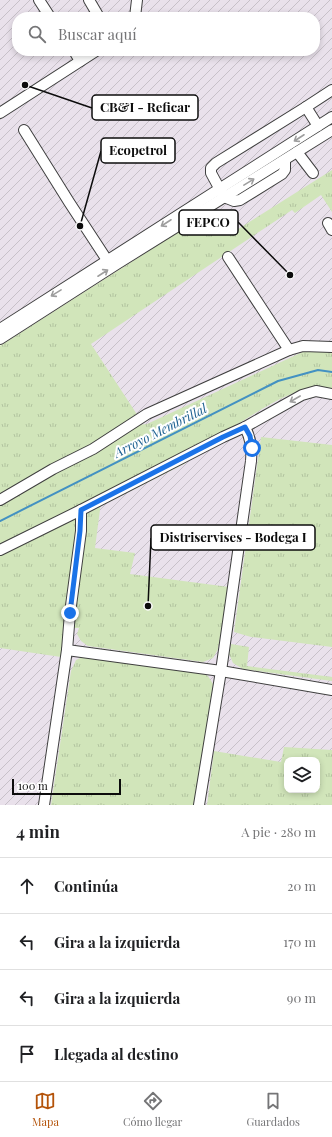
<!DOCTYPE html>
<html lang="es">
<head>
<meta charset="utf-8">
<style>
	:root { --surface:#fff; --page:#f2f2f2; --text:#202124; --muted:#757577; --line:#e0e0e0; --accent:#b45309 }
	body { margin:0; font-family:"Playfair Display",serif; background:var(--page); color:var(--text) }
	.controls { position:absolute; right:12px; bottom:12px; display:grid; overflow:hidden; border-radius:8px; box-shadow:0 2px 6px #0003 }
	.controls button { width:36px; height:36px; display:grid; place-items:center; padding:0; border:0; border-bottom:1px solid var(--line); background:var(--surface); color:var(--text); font:20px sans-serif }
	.scale { position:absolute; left:12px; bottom:10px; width:109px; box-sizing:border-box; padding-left:4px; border:2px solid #0c0c0c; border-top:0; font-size:11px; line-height:14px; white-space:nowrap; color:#0c0c0c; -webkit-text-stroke:3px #fff; paint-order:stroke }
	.stop { position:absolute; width:12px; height:12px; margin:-9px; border:3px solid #1a73e8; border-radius:50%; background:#fff }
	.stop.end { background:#1a73e8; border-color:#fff; box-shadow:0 1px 4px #0008 }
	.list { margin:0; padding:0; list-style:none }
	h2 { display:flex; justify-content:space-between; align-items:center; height:52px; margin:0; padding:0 16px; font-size:17px }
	h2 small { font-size:13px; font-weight:400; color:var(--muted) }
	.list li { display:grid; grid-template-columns:26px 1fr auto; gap:12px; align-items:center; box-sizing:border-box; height:56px; padding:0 16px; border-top:1px solid var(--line) }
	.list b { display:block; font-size:15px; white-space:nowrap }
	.list em { font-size:13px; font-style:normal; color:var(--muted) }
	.icon { flex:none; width:22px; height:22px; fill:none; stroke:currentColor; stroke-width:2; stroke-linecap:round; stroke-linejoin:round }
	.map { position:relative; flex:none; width:332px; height:805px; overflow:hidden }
	.search { position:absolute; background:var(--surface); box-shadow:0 2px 6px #0003; left:12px; right:12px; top:12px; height:44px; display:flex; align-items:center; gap:10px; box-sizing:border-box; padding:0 14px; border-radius:16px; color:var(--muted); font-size:15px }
	.sheet { height:276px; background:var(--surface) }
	nav { display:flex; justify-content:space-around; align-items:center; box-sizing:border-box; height:56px; border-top:1px solid var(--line); background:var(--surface); font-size:11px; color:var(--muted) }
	nav a { display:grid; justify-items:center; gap:2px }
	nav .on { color:var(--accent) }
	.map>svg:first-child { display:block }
	.industrial { fill:url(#industrial-furrows); fill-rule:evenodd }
	.grass { fill:url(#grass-tufts); fill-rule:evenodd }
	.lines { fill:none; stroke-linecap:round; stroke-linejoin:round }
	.stream { stroke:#4391c2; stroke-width:2 }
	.minor-casing { stroke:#3f3f3f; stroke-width:12 }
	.minor { stroke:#fff; stroke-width:10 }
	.oneway { stroke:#9e9e9e }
	.route { stroke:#1a73e8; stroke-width:5 }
	.labels { text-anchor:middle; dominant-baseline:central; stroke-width:4; stroke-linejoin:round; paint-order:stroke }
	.water-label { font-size:13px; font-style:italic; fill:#206393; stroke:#fff }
	.leader { fill:none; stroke:#0c0c0c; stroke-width:1.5 }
	.callout-dot { fill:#0c0c0c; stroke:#fff; stroke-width:1.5 }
	.callout { fill:#fff; stroke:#0c0c0c; stroke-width:1.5 }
	.callout-label { font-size:13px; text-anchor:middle; font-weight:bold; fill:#0c0c0c }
</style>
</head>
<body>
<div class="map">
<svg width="332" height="805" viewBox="0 0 332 805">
	<defs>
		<pattern id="industrial-furrows" width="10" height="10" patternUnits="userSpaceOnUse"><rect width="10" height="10" fill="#e9e1eb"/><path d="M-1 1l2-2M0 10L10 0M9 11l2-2" fill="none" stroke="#c7c0c8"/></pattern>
		<pattern id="grass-tufts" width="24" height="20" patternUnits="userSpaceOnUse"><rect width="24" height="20" fill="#d1e5ba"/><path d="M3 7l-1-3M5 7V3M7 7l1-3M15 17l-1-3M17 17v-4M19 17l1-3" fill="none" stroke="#b2c39f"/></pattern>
	</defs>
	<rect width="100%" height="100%" fill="#fefaed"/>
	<g class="industrial">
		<path d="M0 0H332V116L0 325ZM17 17H315V51H17Z"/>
		<path d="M332 135V805H0V347ZM287 760H317V790H287Z"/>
	</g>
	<g class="grass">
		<path d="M332 170V212L321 195 295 213 292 210 91 344 138 416 137 425 147 424 309 349 332 352V388C298 382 262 410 234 426 219 434 203 441 187 449L186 463 109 502H101L95 548 135 553 130 574 229 587 218 649 213 658 203 662 88 646 81 641 77 634 79 628H66L61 657 0 648V346L191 224 235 231Z"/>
		<polygon points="261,437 332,445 332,647 251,637 234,632"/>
		<polygon points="231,644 249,647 247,666 332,677 332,681 243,669 233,663 229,654"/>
		<polygon points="86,655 202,673 208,676 213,684 195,805 51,805 71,671 76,660"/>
		<path d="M284 747 332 750V805H207L214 751 281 762ZM287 760H317V790H287Z"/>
	</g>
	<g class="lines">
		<polyline class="stream" points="0,521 278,381 318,370 332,372"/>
		<g class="minor-casing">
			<g id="minor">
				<polyline points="39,0 50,17"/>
				<polyline points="89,0 99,17"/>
				<polyline points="135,17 137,0"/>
				<polyline points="74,51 80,61"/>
				<polyline points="306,107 318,126"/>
				<polyline points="0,113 96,51"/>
				<polyline points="24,130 69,202 107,260"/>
				<polyline points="297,152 313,173"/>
				<polyline points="285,160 285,170 282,174 240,200 234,201 224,197 211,173 211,168 216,163 306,107 332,90"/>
				<polyline points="328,223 332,230"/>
				<polyline points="228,257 289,350"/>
				<polyline points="0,329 332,117"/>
				<polyline points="0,339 117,264 332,130"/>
				<polyline points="0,500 53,469 93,449 147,414 289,350 303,346 332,347"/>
				<polyline points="0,550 81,510 223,437 245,427 302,395 316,391 332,394"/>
				<polyline points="67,650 221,671 332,690"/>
				<polyline points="44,805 67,650 70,613 81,531 81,510"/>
				<path d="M199 805 221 671 251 461C252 448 251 439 245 427"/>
			</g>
		</g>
		<use href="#minor" class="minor"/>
	</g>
	<defs><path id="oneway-shaft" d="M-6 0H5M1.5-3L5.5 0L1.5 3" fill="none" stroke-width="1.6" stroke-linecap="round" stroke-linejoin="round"/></defs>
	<g class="oneway">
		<use href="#oneway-shaft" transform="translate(299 138) rotate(147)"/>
		<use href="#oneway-shaft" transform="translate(249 182) rotate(-31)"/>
		<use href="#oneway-shaft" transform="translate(166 223) rotate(147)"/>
		<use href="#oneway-shaft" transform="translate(103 273) rotate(-33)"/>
		<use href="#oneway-shaft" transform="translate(56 293) rotate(148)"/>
		<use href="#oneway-shaft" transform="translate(295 399) rotate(150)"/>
	</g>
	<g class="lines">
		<polyline class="route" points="70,613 80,531 81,510 223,437 245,427 250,436 252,448"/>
	</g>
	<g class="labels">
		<g class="water-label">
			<text transform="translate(160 430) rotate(-27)">Arroyo Membrillal</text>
		</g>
	</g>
	<path class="leader" d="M25 85L92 108M80 226L101 151M290 275L238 222M148 606L151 538"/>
	<g class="callout-dot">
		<circle cx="25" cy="85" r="4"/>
		<circle cx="80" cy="226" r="4"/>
		<circle cx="290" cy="275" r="4"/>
		<circle cx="148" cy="606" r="4"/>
	</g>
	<g class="callout">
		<rect x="92" y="95" width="106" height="25" rx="4"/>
		<rect x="101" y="138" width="74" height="25" rx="4"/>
		<rect x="179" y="210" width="59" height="25" rx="4"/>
		<rect x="151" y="525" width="164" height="25" rx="4"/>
	</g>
	<g class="callout-label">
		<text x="145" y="112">CB&amp;I - Reficar</text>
		<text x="138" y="155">Ecopetrol</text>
		<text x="208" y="227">FEPCO</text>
		<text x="233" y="542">Distriservises - Bodega I</text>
	</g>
</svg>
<div class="controls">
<button><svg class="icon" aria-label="layers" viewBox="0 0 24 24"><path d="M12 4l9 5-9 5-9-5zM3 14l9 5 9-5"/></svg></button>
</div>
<div class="scale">100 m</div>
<div class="stop" style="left:252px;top:448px"></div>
<div class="stop end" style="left:70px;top:613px"></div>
<div class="search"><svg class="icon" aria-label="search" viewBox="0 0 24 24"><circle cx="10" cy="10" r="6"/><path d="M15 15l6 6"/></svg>Buscar aquí</div>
</div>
<section class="sheet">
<h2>4 min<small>A pie · 280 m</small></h2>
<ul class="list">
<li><svg class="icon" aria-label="ahead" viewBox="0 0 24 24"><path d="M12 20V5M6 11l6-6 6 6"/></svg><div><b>Continúa</b></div><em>20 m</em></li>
<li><svg class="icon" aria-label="left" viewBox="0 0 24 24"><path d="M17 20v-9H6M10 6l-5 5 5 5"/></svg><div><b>Gira a la izquierda</b></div><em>170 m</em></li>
<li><svg class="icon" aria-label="left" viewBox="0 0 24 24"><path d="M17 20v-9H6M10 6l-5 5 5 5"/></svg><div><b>Gira a la izquierda</b></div><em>90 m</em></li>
<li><svg class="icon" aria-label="arrive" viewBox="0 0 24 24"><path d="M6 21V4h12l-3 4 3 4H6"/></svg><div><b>Llegada al destino</b></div></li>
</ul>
</section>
<nav>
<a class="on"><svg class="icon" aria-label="map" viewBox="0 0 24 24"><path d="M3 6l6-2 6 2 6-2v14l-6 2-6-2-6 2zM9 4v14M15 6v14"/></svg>Mapa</a>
<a><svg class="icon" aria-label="directions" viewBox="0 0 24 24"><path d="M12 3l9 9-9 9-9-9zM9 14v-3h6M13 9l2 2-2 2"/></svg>Cómo llegar</a>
<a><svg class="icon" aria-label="saved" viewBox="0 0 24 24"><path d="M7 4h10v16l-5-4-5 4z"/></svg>Guardados</a>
</nav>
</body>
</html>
